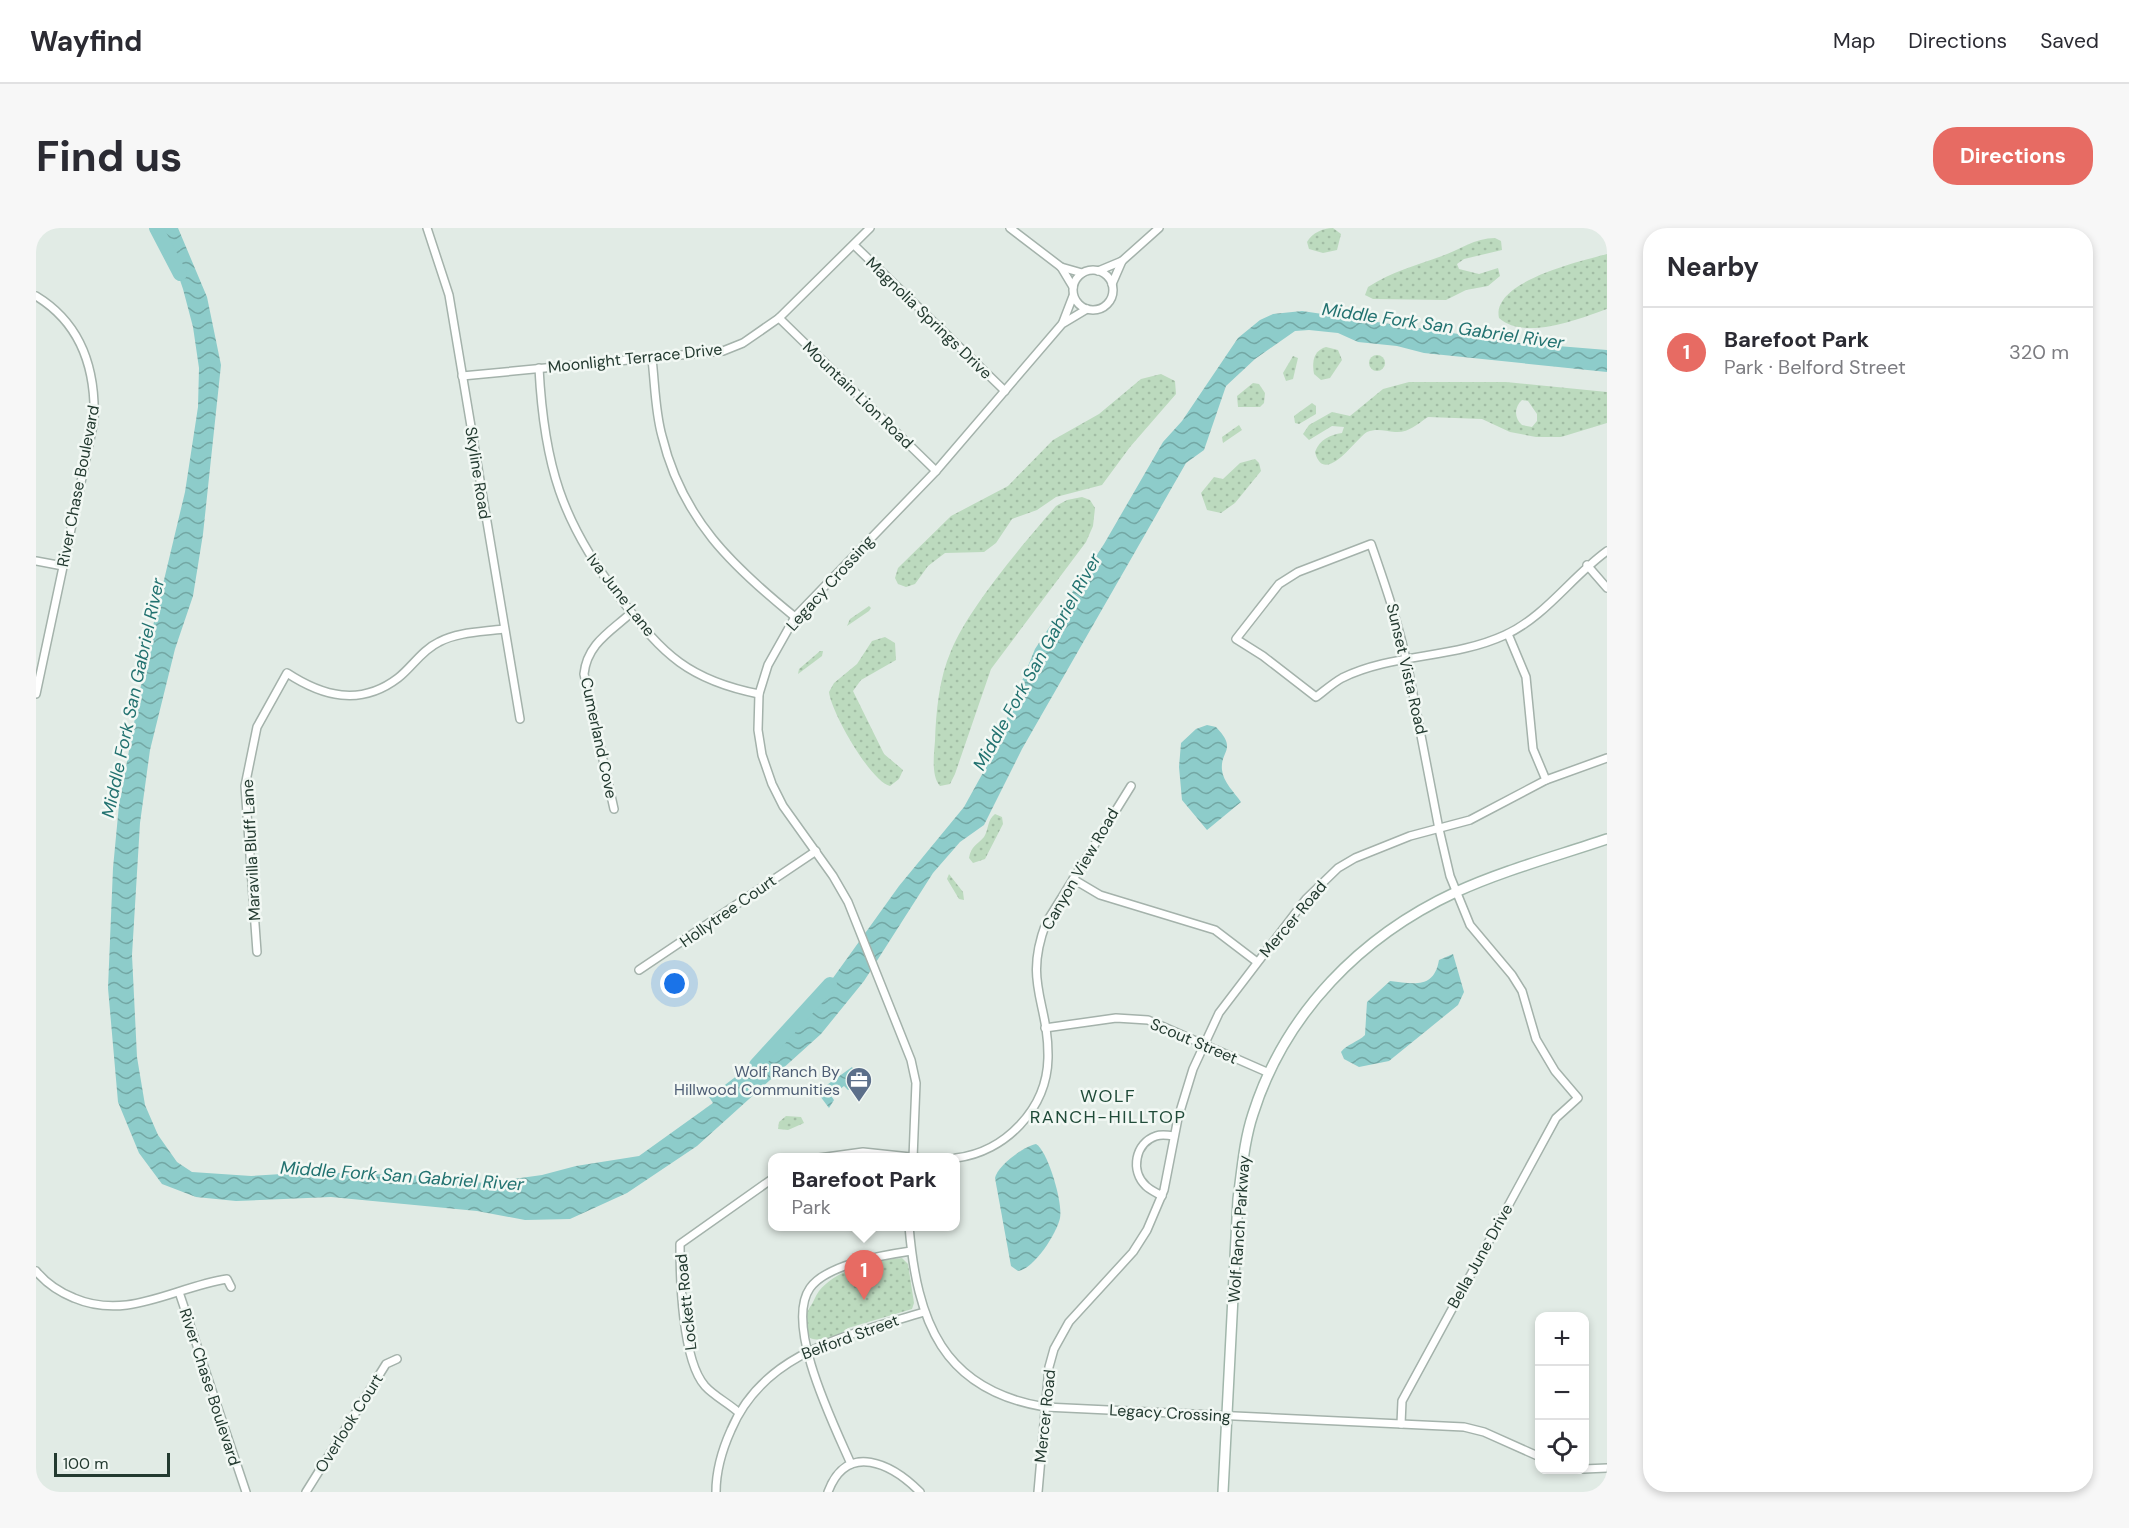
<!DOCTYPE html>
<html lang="en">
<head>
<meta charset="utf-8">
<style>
	:root { --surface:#fff; --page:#f7f7f7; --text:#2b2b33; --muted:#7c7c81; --line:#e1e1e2; --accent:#e76b63 }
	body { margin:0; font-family:"DM Sans",sans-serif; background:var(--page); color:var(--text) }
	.controls { position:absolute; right:18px; bottom:18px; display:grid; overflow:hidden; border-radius:12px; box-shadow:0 3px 9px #0003 }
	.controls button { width:54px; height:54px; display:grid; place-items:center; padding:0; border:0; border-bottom:2px solid var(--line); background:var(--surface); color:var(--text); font:30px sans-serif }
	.scale { position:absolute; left:18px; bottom:15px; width:116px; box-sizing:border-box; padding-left:6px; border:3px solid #233a30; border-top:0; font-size:16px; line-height:21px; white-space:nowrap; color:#233a30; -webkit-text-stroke:4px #f2f8f4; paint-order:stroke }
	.you { position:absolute; left:639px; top:756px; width:21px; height:21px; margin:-15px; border:4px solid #fff; border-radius:50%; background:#1a73e8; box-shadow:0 0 0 9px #1a73e833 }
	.badge { display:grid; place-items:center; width:39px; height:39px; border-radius:50%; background:var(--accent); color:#fff; font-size:20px; font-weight:700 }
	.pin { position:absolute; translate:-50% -50px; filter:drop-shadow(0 2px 3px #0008) }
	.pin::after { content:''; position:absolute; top:32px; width:21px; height:18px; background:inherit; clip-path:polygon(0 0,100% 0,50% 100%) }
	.popup { position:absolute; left:732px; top:925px; width:192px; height:78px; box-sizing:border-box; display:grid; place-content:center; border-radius:12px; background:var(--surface); filter:drop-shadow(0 2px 4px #0005); font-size:20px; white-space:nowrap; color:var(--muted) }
	.popup b { font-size:22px; color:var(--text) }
	.popup::after { content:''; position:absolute; left:50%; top:100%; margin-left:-12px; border:12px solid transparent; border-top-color:var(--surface) }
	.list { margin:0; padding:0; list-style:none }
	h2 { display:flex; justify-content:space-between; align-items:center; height:78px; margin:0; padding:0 24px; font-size:26px }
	h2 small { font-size:20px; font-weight:400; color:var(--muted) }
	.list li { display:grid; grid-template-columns:39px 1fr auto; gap:18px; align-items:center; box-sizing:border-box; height:90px; padding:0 24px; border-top:2px solid var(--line) }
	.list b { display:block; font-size:22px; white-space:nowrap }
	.list p { margin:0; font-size:20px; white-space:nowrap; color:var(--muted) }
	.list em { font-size:20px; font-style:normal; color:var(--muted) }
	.icon { flex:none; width:33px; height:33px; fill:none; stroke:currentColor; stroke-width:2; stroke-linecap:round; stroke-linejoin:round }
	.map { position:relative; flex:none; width:1571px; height:1264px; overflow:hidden; border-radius:24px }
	header { display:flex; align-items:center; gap:36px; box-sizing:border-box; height:84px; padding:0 30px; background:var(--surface); border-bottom:2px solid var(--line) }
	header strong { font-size:28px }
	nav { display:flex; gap:33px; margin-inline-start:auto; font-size:21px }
	.intro { display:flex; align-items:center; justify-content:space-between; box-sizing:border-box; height:144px; padding:0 36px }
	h1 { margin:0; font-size:42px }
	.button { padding:15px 27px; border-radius:24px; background:var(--accent); color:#fff; font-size:21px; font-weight:700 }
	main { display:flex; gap:36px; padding:0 36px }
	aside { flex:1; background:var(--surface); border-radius:24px; box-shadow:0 3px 9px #0003 }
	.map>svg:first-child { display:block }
	.grass { fill:url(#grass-dots); fill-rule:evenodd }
	.water { fill:url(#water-waves) }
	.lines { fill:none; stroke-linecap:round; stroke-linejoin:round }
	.river { stroke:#8dccca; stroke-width:14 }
	.street-casing { stroke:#a4b2ab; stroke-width:10 }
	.secondary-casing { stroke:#a1b6ab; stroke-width:12 }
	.street { stroke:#fff; stroke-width:7 }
	.secondary { stroke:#fff; stroke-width:9 }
	.labels { text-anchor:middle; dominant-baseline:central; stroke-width:5; stroke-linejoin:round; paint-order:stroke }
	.street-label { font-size:16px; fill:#233a30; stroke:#f2f8f4 }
	.service-label { font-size:16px; fill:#4e5e75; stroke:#f2f8f4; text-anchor:end }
	.water-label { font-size:18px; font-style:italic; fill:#227270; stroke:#f2f8f4 }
	.neighbourhood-label { font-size:18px; letter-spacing:1.5px; fill:#204b39; stroke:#f2f8f4 }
</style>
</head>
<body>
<header>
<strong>Wayfind</strong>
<nav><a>Map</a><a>Directions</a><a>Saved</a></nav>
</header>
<div class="intro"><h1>Find us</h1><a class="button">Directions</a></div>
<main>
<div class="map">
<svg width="1571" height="1264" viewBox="0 0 1571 1264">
	<defs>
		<pattern id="grass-dots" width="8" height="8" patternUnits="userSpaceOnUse" patternTransform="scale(1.5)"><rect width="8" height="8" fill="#bcdabe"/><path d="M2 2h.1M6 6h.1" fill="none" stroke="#a1bca4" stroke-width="1.8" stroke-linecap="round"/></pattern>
		<pattern id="water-waves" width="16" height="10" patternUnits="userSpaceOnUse" patternTransform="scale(1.5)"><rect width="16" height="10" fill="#8dccca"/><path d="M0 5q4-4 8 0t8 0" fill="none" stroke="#73a7a4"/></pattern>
	</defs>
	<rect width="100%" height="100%" fill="#e1ebe5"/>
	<g class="grass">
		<path d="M1297 0 1305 6 1301 22 1287 25 1273 21 1271 14C1276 5 1287 0 1297 0Z"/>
		<path d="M1459 10 1465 13 1466 22 1428 31 1421 36 1423 41 1443 46 1462 40 1464 48 1452 58 1430 62 1410 72 1337 71 1329 67 1332 59C1357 43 1379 38 1406 28 1423 22 1439 10 1459 10Z"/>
		<path d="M1571 26V81C1543 91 1489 113 1463 90 1455 53 1546 33 1571 26Z"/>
		<path d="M1290 119 1302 122 1306 132 1294 150 1285 152 1278 146C1276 134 1277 123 1290 119Z"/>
		<circle cx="1341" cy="135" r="8"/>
		<polygon points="1257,128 1262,130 1257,151 1250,153 1247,145"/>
		<polygon points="1125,146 1139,153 1140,166 1094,219 1066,257 1020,269 1001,282 976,291 960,315 948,324 909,325 892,338 879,356 870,359 862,356 859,350 862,340 915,288 972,258 1017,212 1063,186 1105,151"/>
		<path d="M1373 154H1470L1571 164V195L1525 209H1500L1474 204 1446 191 1392 189C1381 196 1373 205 1359 204 1349 203 1341 200 1331 204 1321 209 1288 260 1279 224 1284 211 1294 207 1306 205L1308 199 1296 198 1273 212 1267 206 1273 197 1296 184 1314 188 1347 161ZM1486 172 1492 173 1501 186V193L1496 199 1486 197C1478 190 1478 179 1486 172Z"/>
		<polygon points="1217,155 1223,156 1229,165 1228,175 1224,179 1202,179 1201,168"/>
		<polygon points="1276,175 1280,178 1280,186 1263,196 1259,195 1258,188"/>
		<polygon points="1203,197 1206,202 1187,215 1186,209"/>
		<polygon points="1219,231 1223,235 1225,243 1199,275 1185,285 1171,282 1165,265 1178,249 1187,251 1204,235"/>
		<path d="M1046 269 1054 272 1059 280 1057 298 1050 314 955 441 919 546 914 556 904 558C895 548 898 526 899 513 900 484 903 450 915 423 933 379 988 315 1020 278L1031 272Z"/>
		<polygon points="833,378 835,380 833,383 811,398 814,391"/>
		<path d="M849 409 859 415 860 432 825 452 817 463 848 526 867 542 863 551 854 558C835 554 795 484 793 464L798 455 821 436 836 413Z"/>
		<polygon points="784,423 787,423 786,428 762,446 763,441"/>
		<path d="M959 586 966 589 967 596 949 631 937 635 933 630C935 618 941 617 948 609 953 601 951 592 959 586Z"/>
		<polygon points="913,646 927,664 928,672 923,671 911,651"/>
		<polygon points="750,888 765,889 768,895 752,902 742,901 743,894"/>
		<path d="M866 1030 872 1036 878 1075 876 1081 812 1100C804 1108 785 1115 774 1110 769 1099 768 1088 774 1079 778 1074 779 1068 783 1063 802 1040 838 1033 866 1030Z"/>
	</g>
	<g class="water">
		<polygon points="122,0 142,0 171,69 185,137 167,306 157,368 139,421 114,522 104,595 96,727 101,829 109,877 122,907 141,934 156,944 215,948 277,944 391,948 448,955 506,947 540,938 603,928 677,875 673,869 740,818 774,782 863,658 928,579 954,532 999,421 1068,316 1127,214 1146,193 1202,110 1224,92 1237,86 1266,83 1484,115 1571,122 1571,144 1388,125 1361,118 1322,114 1302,105 1273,102 1259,103 1219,131 1190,158 1168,222 1150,235 986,521 948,597 924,614 897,645 828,753 785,806 661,918 591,965 534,991 489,992 441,983 295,969 200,973 160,969 126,956 103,925 82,874 72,760 77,640 83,577 112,419 149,264 162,179 163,140 157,99 147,61 131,14"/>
		<path d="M1171 497 1180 499C1202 522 1184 522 1186 542 1187 554 1199 565 1205 574L1171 602 1146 572 1143 539 1145 515 1160 501Z"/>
		<path d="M1417 726 1428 764 1422 777 1353 833 1323 839 1308 831 1305 824C1311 816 1322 814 1329 807L1331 774 1354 753C1378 756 1398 761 1403 732Z"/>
		<polygon points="816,839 825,853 812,862 808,858 799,865 795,860 791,862 798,872 793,880 781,864"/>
		<path d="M1000 916C1012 923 1027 975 1024 990 1021 1005 998 1041 982 1043L975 1038 959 950C961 938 988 918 1000 916Z"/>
	</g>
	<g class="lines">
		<g class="river">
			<polyline points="120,0 144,46"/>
			<polyline points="720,837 794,756"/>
		</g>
		<g class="street-casing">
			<g id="street">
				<polyline points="391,0 413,67 484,491"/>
				<polyline points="974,0 1025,39 1037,59"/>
				<polyline points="818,17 969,163"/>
				<polyline points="1025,39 1046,45"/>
				<circle cx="1057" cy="62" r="20"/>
				<polyline points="1062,43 1086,33"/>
				<polyline points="1076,56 1086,33 1123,0"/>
				<path d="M0 68C46 96 60 142 58 193L0 466"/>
				<polyline points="743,90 900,243"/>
				<polyline points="1027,94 1037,68"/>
				<path d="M616 131C619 156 619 183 626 208 646 291 696 338 759 389"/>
				<path d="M503 140C508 236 525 294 585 371 627 427 653 452 723 466"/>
				<polyline points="426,148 687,123 707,115 743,90 834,0"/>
				<polyline points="0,333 27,338"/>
				<polyline points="1551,337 1571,360"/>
				<polyline points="1472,406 1490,449 1497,521 1510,552"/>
				<path d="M578 581 548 446C551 416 574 404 595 385"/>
				<polyline points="1037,651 1064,667 1179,702 1221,734"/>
				<path d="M221 724 209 558 221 499 251 445C286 468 324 479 362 450 376 439 386 422 403 414 422 404 446 404 467 401"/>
				<polyline points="603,742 780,623"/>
				<polyline points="1009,800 1080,790 1112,792 1233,845"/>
				<polyline points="783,930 827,924 884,930"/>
				<polyline points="877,930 880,855 875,832 812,674 797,648 747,578 736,556 726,527 722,502 723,466 732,437 759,389 900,243 1026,96 1051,81"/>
				<path d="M920 930C969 924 1011 881 1012 830 1013 774 987 756 1010 695L1095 558"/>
				<path d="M1126 968C1121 965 1114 962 1110 958 1094 943 1099 915 1120 908 1125 906 1132 907 1138 908"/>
				<path d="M873 998C881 1093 906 1162 1009 1179L1428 1199 1448 1204 1504 1229"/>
				<path d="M0 1043C10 1055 23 1064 38 1070 92 1093 138 1059 191 1051L195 1059"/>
				<polyline points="143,1064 210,1264"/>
				<path d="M702 1184C692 1175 678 1168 669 1158 646 1132 644 1050 644 1016L736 951"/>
				<path d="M1365 1196 1366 1173 1520 890 1542 870 1519 843 1500 811 1486 763 1476 747 1434 697 1414 648 1403 601 1373 445C1364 400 1350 359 1335 316L1262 344 1243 356 1200 411 1227 428 1280 469C1288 463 1297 455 1306 450 1357 425 1417 431 1469 407 1509 389 1536 348 1571 323"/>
				<path d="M815 1236C798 1197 748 1097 774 1060 791 1036 848 1027 875 1023"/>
				<polyline points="1548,1241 1571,1240"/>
				<polyline points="270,1264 350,1136 361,1131"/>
				<path d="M680 1264C680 1242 686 1222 695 1202 728 1123 814 1107 888 1084"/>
				<path d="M792 1264C811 1213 856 1236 884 1264"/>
				<polyline points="1002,1264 1013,1139 1018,1121 1033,1094 1097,1024 1111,1002 1128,962 1142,890 1157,841 1183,785 1270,671 1302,640 1319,630 1374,608 1434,592 1510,552 1571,530"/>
			</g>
		</g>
		<g class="secondary-casing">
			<path id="secondary" d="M1187 1264 1202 971C1206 943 1208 913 1217 886 1249 785 1325 708 1420 664 1468 642 1521 628 1571 611"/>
		</g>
		<use href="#street" class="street"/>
		<use href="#secondary" class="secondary"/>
	</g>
	<defs>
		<g id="office-pin" transform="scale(1.35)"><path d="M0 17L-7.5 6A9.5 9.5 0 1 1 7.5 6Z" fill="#5c6f8a" stroke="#f2f8f4"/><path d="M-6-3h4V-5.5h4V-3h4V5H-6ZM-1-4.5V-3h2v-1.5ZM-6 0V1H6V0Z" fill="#fff"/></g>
	</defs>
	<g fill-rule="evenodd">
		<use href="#office-pin" x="823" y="852"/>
	</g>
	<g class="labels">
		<g class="street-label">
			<text transform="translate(893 90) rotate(44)">Magnolia Springs Drive</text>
			<text transform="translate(599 130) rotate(-6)">Moonlight Terrace Drive</text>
			<text transform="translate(822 167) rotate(44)">Mountain Lion Road</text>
			<text transform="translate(442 245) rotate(81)">Skyline Road</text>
			<text transform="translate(42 258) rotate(-79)">River Chase Boulevard</text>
			<text transform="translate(794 355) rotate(-48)">Legacy Crossing</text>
			<text transform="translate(585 367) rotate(52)">Iva June Lane</text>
			<text transform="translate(1371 441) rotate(77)">Sunset Vista Road</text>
			<text transform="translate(563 510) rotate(78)">Cumerland Cove</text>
			<text transform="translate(215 622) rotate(-93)">Maravilla Bluff Lane</text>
			<text transform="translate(1044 641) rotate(-60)">Canyon View Road</text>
			<text transform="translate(692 683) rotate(-35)">Hollytree Court</text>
			<text transform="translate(1257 691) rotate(-50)">Mercer Road</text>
			<text transform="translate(1158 813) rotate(23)">Scout Street</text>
			<text transform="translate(1203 1001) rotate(-86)">Wolf Ranch Parkway</text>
			<text transform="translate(1444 1028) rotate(-61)">Bella June Drive</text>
			<text transform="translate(650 1074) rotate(-96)">Lockett Road</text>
			<text transform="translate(814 1109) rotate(-20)">Belford Street</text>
			<text transform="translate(174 1159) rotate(72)">River Chase Boulevard</text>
			<text transform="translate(1134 1185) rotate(3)">Legacy Crossing</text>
			<text transform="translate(1009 1188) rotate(-84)">Mercer Road</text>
			<text transform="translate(313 1195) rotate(-58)">Overlook Court</text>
		</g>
		<g class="service-label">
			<text x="804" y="843">Wolf Ranch By<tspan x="804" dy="18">Hillwood Communities</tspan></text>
		</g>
		<g class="water-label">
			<text transform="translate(1407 98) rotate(8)">Middle Fork San Gabriel River</text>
			<text transform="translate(1001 434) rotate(-61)">Middle Fork San Gabriel River</text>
			<text transform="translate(97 470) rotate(-78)">Middle Fork San Gabriel River</text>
			<text transform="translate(366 948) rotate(4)">Middle Fork San Gabriel River</text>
		</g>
		<g class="neighbourhood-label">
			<text x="1072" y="868">WOLF<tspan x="1072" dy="21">RANCH-HILLTOP</tspan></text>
		</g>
	</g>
</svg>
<div class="controls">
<button>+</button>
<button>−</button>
<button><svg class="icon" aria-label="locate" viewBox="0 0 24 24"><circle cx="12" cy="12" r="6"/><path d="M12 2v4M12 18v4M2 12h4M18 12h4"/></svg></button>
</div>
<div class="scale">100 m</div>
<div class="you"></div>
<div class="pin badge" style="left:828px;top:1072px">1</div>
<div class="popup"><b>Barefoot Park</b>Park</div>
</div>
<aside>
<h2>Nearby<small></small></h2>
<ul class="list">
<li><span class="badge">1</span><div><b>Barefoot Park</b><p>Park · Belford Street</p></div><em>320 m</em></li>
</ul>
</aside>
</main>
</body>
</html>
